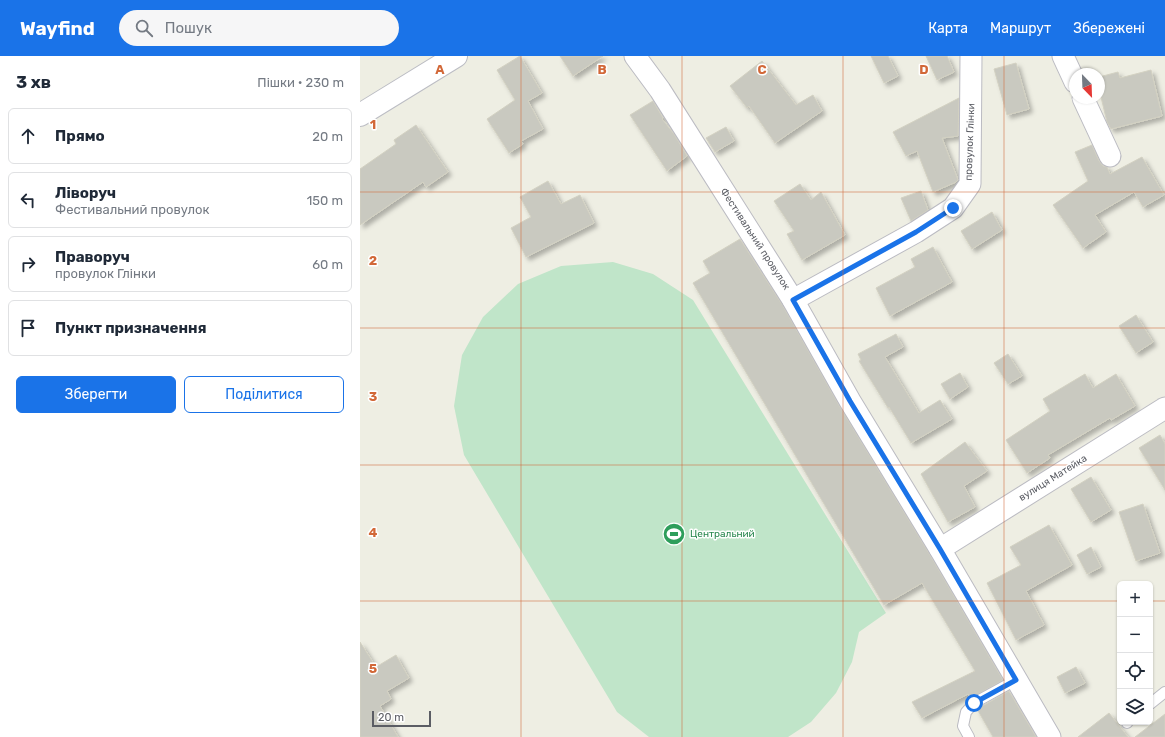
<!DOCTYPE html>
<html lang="uk">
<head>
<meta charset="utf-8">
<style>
	:root { --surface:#fff; --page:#f6f6f7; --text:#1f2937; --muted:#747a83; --line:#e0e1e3; --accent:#1a73e8 }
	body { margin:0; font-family:Rubik,sans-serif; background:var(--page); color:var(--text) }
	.controls { position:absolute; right:12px; bottom:12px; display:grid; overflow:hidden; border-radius:6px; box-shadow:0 1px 3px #0004 }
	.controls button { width:36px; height:36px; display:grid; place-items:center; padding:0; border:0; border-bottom:1px solid var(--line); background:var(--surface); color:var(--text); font:20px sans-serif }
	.compass { position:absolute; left:709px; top:12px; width:36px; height:36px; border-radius:50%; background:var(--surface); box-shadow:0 1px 3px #0004; rotate:157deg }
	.scale { position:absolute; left:12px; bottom:10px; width:59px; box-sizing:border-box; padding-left:4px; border:2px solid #5b5d64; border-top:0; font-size:11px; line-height:14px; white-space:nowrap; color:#5b5d64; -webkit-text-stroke:3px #fff; paint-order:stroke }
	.stop { position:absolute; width:12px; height:12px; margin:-9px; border:3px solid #1a73e8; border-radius:50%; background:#fff }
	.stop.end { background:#1a73e8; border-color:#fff; box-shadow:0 1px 4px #0008 }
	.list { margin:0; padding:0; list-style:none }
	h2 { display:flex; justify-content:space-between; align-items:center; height:52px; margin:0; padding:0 16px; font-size:17px }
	h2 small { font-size:13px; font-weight:400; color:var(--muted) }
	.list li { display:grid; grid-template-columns:26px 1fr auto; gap:12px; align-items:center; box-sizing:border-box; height:56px; margin:0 8px 8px; padding:0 8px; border:1px solid var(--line); border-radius:6px }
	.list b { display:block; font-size:15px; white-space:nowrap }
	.list p { margin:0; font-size:13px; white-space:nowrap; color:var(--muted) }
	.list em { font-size:13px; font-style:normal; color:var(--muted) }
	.actions { display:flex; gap:8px; padding:12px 16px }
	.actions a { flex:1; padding:9px 0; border:1px solid var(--accent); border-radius:6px; text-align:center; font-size:14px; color:var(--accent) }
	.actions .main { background:var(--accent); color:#fff }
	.icon { flex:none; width:22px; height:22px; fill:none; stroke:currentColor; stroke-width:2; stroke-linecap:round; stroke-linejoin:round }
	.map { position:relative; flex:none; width:805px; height:681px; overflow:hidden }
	header { display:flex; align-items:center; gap:24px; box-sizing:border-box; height:56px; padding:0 20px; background:var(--accent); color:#fff }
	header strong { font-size:19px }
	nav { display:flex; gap:22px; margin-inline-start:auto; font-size:14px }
	.search { width:280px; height:36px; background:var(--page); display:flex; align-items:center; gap:10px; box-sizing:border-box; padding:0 14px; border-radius:22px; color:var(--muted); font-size:15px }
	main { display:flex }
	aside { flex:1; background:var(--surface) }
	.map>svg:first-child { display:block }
	.green { fill:#c0e5c9 }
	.building { fill:#c9c9c0; stroke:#d3d1c2; filter:url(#shadow) }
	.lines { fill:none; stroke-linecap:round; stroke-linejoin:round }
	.lane-casing { stroke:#bbbbc2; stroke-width:12 }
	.street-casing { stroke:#bbbbc2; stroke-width:23 }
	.secondary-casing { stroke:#bcbdc4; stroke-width:24 }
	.lane { stroke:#fff; stroke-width:10 }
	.street { stroke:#fff; stroke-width:21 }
	.secondary { stroke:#fff; stroke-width:22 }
	.route { stroke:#1a73e8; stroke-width:5 }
	.grid { fill:none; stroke:#d26838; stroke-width:1; stroke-opacity:0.55 }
	.labels { text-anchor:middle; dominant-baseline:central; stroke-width:3; stroke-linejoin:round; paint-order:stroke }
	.street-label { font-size:10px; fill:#5b5d64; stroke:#fff }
	.leisure-label { font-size:10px; fill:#27864d; stroke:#fff; text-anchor:start }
	.grid-label { font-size:13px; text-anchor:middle; font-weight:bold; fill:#d26838; stroke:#fff; stroke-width:3; stroke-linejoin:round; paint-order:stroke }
</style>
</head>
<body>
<header>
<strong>Wayfind</strong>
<div class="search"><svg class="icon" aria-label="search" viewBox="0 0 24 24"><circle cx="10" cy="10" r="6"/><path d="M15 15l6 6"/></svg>Пошук</div>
<nav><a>Карта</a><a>Маршрут</a><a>Збережені</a></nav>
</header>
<main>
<aside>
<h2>3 хв<small>Пішки · 230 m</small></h2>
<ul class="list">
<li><svg class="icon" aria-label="ahead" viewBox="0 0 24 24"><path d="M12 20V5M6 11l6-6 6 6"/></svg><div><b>Прямо</b></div><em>20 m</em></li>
<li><svg class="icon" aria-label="left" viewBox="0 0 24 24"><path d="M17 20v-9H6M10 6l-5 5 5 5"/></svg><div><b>Ліворуч</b><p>Фестивальний провулок</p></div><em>150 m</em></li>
<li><svg class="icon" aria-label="right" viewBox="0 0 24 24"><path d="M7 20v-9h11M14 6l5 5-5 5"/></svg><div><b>Праворуч</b><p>провулок Глінки</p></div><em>60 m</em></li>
<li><svg class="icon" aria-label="arrive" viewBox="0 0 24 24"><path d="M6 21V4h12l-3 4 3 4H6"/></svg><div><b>Пункт призначення</b></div></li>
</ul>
<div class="actions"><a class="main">Зберегти</a><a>Поділитися</a></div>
</aside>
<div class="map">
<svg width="805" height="681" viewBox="0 0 805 681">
	<defs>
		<filter id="shadow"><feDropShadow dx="3.5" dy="3.5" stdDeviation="2" flood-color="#0004"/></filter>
	</defs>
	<rect width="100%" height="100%" fill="#eeeee3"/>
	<polygon class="green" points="253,206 293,218 333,244 526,557 499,576 492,606 476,637 451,666 428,681 289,681 257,656 104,399 94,350 102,299 123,261 158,228 201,210"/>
	<g class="building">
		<polygon points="160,0 182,37 168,45 183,73 161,85 163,88 149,97 127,63 155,44 137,14"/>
		<polygon points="200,0 243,0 213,20"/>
		<polygon points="511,0 528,0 538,20 524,27"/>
		<polygon points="566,0 587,0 594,16 577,24"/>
		<polygon points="402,5 436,49 453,39 462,55 415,87 389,50 387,52 370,30"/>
		<polygon points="656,7 669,53 647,59 634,13"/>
		<polygon points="791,14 802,60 751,73 747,66 739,33 739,21 758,16 760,22"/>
		<polygon points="599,42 598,80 582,82 598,124 596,126 573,136 557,95 546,100 533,76"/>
		<polygon points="293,45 303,62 302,63 314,78 327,100 307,115 270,59"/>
		<polygon points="56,69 88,116 66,131 63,126 0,169 0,113 36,88 34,84"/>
		<polygon points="366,71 374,85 355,96 346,82"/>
		<polygon points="732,89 739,105 743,110 747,111 750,118 782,101 804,139 783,151 774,136 735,159 746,176 723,192 693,149 728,125 715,96"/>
		<polygon points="188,125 201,148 220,139 234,167 166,201 151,172 171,161 160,141"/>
		<polygon points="440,128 451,144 461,136 485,179 442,204 427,178 434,175 414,145"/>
		<polygon points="561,135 568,154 551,165 541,142"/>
		<polygon points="632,156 642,174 612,193 601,175"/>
		<polygon points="380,183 423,250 480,351 570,499 643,624 611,642 608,638 562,662 552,646 615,615 562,527 524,549 333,227 350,217 343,205"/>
		<polygon points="573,191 592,226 530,260 516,232 555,211 551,203"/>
		<polygon points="776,259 793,286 776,297 759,270"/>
		<polygon points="536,278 543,291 525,301 559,357 580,344 592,363 551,387 529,351 528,352 499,305 501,304 498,298"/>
		<polygon points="648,298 662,320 648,328 634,307"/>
		<polygon points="600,317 608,331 590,343 581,328"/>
		<polygon points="725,318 733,332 756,318 775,350 751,364 750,362 688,399 690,402 667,417 646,384 690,355 683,343"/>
		<polygon points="800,379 805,388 805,434 779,392"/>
		<polygon points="605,386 627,415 604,430 615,451 588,466 561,418"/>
		<polygon points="731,421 751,454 731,466 711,433"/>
		<polygon points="783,448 800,497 776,505 759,456"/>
		<polygon points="689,469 712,509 666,535 684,569 656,584 627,527 661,509 650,491"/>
		<polygon points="731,491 741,511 727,518 717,499"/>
		<polygon points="0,586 16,611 36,599 49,622 27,635 31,643 20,650 38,681 0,681"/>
		<polygon points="716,611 725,627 705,637 697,621"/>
		<polygon points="649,635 676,681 633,681 617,653"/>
		<polygon points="749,657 768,681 718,681"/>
		<polygon points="805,658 805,681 775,681"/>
	</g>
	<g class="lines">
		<g class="lane-casing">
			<g id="lane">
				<polyline points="790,648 805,636"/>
				<polyline points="767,667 768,666"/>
				<polyline points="609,681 603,670 606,656 614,647 656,624"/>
			</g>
		</g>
		<g class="street-casing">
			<g id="street">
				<polyline points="275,0 300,34 433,244 490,345 580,493 690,681"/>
				<polyline points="703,0 715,26"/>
				<polyline points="723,42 750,100"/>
				<polyline points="433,244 556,176 593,152 610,128 611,0"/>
				<polyline points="580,493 805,352"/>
			</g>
		</g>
		<g class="secondary-casing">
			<polyline id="secondary" points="0,59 96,0"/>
		</g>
		<use href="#lane" class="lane"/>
		<use href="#street" class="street"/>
		<use href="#secondary" class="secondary"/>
	</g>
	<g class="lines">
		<polyline class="route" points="593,152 556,176 433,244 490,345 580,493 656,624 614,647"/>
	</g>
	<path class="grid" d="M161 0V681M322 0V681M483 0V681M644 0V681M0 136H805M0 272H805M0 409H805M0 545H760M790 545H805"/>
	<defs>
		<g id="stadium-disc" transform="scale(1.15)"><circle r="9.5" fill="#2e9e5b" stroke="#fff"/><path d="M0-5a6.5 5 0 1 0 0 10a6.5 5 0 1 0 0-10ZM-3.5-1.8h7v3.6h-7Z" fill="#fff"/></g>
	</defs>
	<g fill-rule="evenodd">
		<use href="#stadium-disc" x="314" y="478"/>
	</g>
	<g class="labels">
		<g class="street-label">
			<text transform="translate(610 86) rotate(-88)">провулок Глінки</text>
			<text transform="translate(395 183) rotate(57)">Фестивальний провулок</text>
			<text transform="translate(693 422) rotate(-32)">вулиця Матейка</text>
		</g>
		<g class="leisure-label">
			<text x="330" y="478">Центральний</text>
		</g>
	</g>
	<g class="grid-label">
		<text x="80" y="18">A</text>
		<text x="242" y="18">B</text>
		<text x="402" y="18">C</text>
		<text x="564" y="18">D</text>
		<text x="13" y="73">1</text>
		<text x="13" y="209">2</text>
		<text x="13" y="345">3</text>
		<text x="13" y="481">4</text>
		<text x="13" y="617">5</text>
	</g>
</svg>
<div class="controls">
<button>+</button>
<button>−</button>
<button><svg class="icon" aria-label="locate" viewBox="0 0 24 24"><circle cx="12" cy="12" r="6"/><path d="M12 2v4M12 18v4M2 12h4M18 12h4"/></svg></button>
<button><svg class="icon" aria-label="layers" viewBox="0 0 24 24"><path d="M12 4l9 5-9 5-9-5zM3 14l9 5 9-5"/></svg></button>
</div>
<svg class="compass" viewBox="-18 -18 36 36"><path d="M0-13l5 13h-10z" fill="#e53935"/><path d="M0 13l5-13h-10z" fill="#747a83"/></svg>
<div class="scale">20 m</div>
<div class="stop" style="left:614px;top:647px"></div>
<div class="stop end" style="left:593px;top:152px"></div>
</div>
</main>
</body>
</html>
